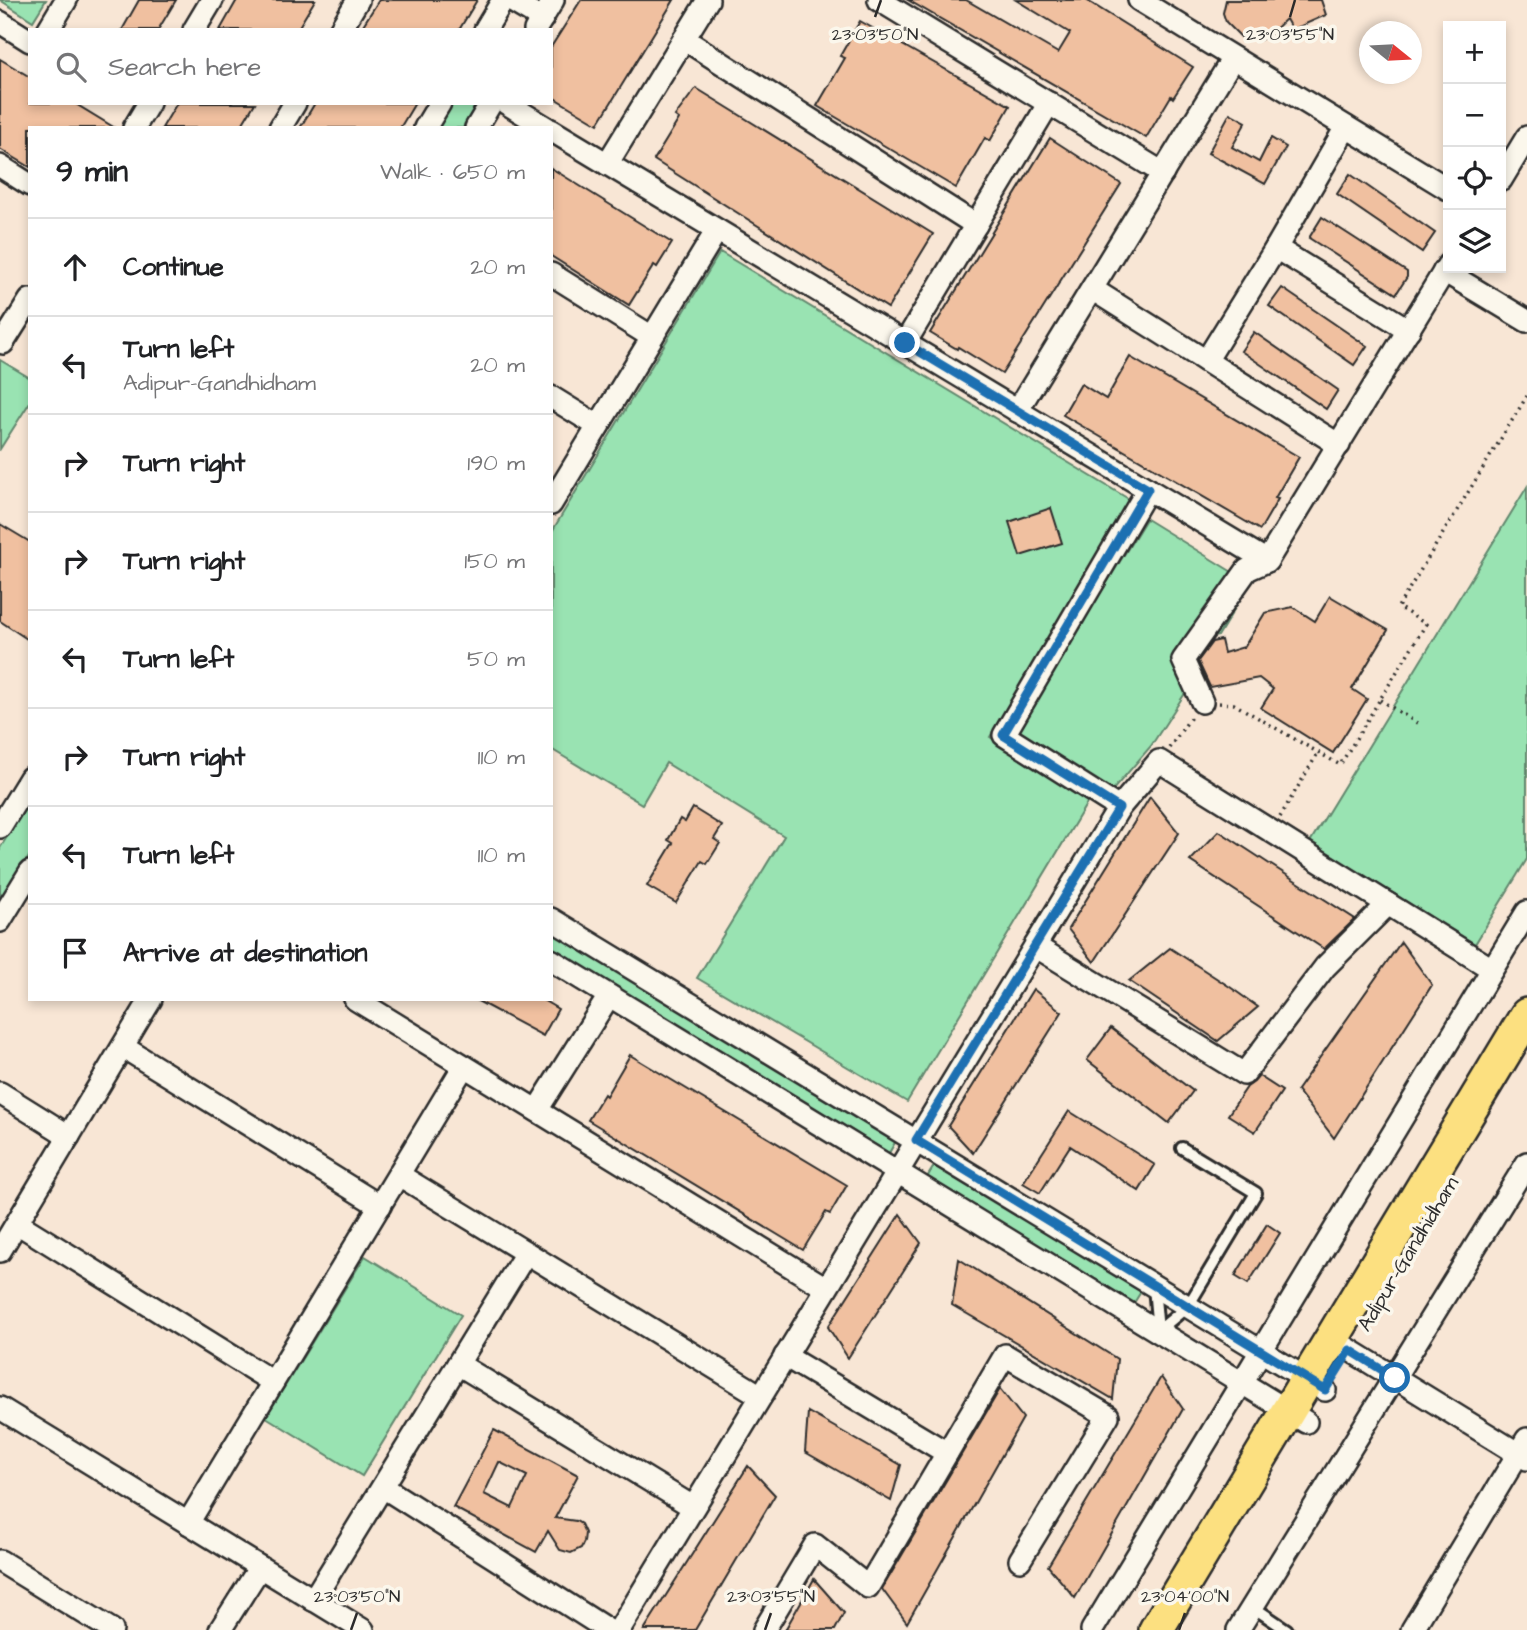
<!DOCTYPE html>
<html lang="en">
<head>
<meta charset="utf-8">
<style>
	:root { --surface:#fff; --page:#f2f2f2; --text:#202124; --muted:#757577; --line:#e0e0e0 }
	body { margin:0; font-family:"Architects Daughter",sans-serif; background:var(--page); color:var(--text) }
	.controls { position:absolute; right:21px; top:21px; display:grid; overflow:hidden; border-radius:0px; box-shadow:0 4px 10px #0003 }
	.controls button { width:63px; height:63px; display:grid; place-items:center; padding:0; border:0; border-bottom:2px solid var(--line); background:var(--surface); color:var(--text); font:35px sans-serif }
	.compass { position:absolute; left:1359px; top:21px; width:63px; height:63px; border-radius:50%; background:var(--surface); box-shadow:0 4px 10px #0003; rotate:108deg }
	.stop { position:absolute; width:21px; height:21px; margin:-16px; border:5px solid #1f6fb2; border-radius:50%; background:#fff }
	.stop.end { background:#1f6fb2; border-color:#fff; box-shadow:0 2px 7px #0008 }
	.list { margin:0; padding:0; list-style:none }
	h2 { display:flex; justify-content:space-between; align-items:center; height:91px; margin:0; padding:0 28px; font-size:30px }
	h2 small { font-size:23px; font-weight:400; color:var(--muted) }
	.list li { display:grid; grid-template-columns:46px 1fr auto; gap:21px; align-items:center; box-sizing:border-box; height:98px; padding:0 28px; border-top:2px solid var(--line) }
	.list b { display:block; font-size:26px; white-space:nowrap }
	.list p { margin:0; font-size:23px; white-space:nowrap; color:var(--muted) }
	.list em { font-size:23px; font-style:normal; color:var(--muted) }
	.icon { flex:none; width:38px; height:38px; fill:none; stroke:currentColor; stroke-width:2; stroke-linecap:round; stroke-linejoin:round }
	.map { position:relative; flex:none; width:1527px; height:1630px; overflow:hidden }
	.search { position:absolute; background:var(--surface); box-shadow:0 4px 10px #0003; left:28px; top:28px; width:525px; height:77px; display:flex; align-items:center; gap:18px; box-sizing:border-box; padding:0 24px; border-radius:0px; color:var(--muted); font-size:26px }
	.panel { position:absolute; background:var(--surface); box-shadow:0 4px 10px #0003; left:28px; top:126px; width:525px; height:875px; border-radius:0px }
	.map>svg:first-child { display:block }
	.green { fill:#99e3b2; stroke:#62876e; stroke-width:2 }
	.building { fill:#f0c0a0; stroke:#2b2b2b; stroke-width:2; fill-rule:evenodd }
	.lines { fill:none; stroke-linecap:round; stroke-linejoin:round }
	.lane-casing { stroke:#2b2b2b; stroke-width:16 }
	.street-casing { stroke:#2b2b2b; stroke-width:26 }
	.primary-casing { stroke:#2b2b2b; stroke-width:38 }
	.path { stroke:#2b2b2b; stroke-width:3.5; stroke-dasharray:2 5; stroke-linecap:butt }
	.lane { stroke:#fbf7ec; stroke-width:10 }
	.street { stroke:#fbf7ec; stroke-width:21 }
	.primary { stroke:#fce080; stroke-width:33 }
	.route { stroke:#1f6fb2; stroke-width:9 }
	.ticks { fill:none; stroke:#2b2b2b; stroke-width:2.5 }
	.labels { text-anchor:middle; dominant-baseline:central; stroke-width:7; stroke-linejoin:round; paint-order:stroke }
	.street-label { font-size:21px; fill:#2b2b2b; stroke:#fbf7ec }
	.ticks-label { font-size:18px; text-anchor:middle; fill:#2b2b2b; stroke:#fbf7ec; stroke-width:7; stroke-linejoin:round; paint-order:stroke }
</style>
</head>
<body>
<div class="map">
<svg width="1527" height="1630" viewBox="0 0 1527 1630">
	<rect width="100%" height="100%" fill="#f8e6d5"/>
	<filter id="ink" filterUnits="userSpaceOnUse"><feTurbulence type="fractalNoise" baseFrequency=".0143" numOctaves="2"/><feDisplacementMap in="SourceGraphic" scale="14" xChannelSelector="R" yChannelSelector="G"/><feConvolveMatrix kernelMatrix="1 2 1 2 8 2 1 2 1" color-interpolation-filters="sRGB"/></filter>
	<g filter="url(#ink)">
		<g class="green">
			<polygon points="0,0 46,0 33,21"/>
			<polygon points="452,103 478,103 463,128 437,128"/>
			<polygon points="720,252 1132,501 990,737 1090,798 907,1102 697,978 784,836 666,763 642,804 551,749 551,533"/>
			<polygon points="0,360 30,378 30,402 0,449"/>
			<polygon points="1527,487 1527,859 1475,944 1310,842"/>
			<polygon points="1146,519 1250,583 1218,636 1188,641 1193,681 1151,746 1112,791 1014,734"/>
			<polygon points="30,800 30,855 0,904 0,848"/>
			<polygon points="551,930 897,1139 889,1153 551,948"/>
			<polygon points="934,1166 1142,1290 1134,1303 926,1179"/>
			<polygon points="365,1256 461,1315 362,1476 266,1417"/>
		</g>
		<g class="building">
			<polygon points="139,0 176,0 158,30 122,30"/>
			<polygon points="237,0 315,0 297,30 220,30"/>
			<polygon points="379,0 477,0 459,30 360,30"/>
			<polygon points="581,0 674,0 598,124 551,96 551,47"/>
			<polygon points="908,0 966,0 1058,53 1070,33 1016,0 1086,0 1193,67 1173,98 1171,96 1146,138"/>
			<polygon points="1226,0 1321,0 1326,15 1292,30 1286,19 1269,35 1260,40 1252,40 1241,37 1226,22 1223,13"/>
			<polygon points="860,21 1010,106 990,141 985,138 956,188 817,106 845,58 840,56"/>
			<polygon points="0,59 30,77 30,103 74,103 115,128 30,128 30,167 0,149"/>
			<polygon points="696,88 933,234 888,308 654,160 679,119 675,116"/>
			<polygon points="177,103 255,103 240,128 162,128"/>
			<polygon points="315,103 415,103 400,128 300,128"/>
			<polygon points="1230,113 1246,122 1232,147 1259,162 1271,138 1286,147 1265,184 1208,153"/>
			<polygon points="1050,138 1121,184 1002,374 958,347 957,349 930,333"/>
			<polygon points="551,168 672,243 657,267 654,265 629,305 551,256"/>
			<polygon points="1350,174 1435,233 1422,252 1337,194"/>
			<polygon points="1322,217 1407,272 1407,277 1396,294 1309,238"/>
			<polygon points="1282,288 1367,346 1354,365 1269,306"/>
			<polygon points="1254,332 1338,390 1326,409 1241,351"/>
			<polygon points="1130,357 1299,457 1275,498 1278,499 1260,530 1063,415 1081,384 1106,399"/>
			<polygon points="1051,508 1062,543 1020,556 1009,522"/>
			<polygon points="0,524 30,542 30,641 0,621"/>
			<polygon points="1330,596 1388,630 1352,689 1367,699 1333,753 1261,708 1273,689 1259,678 1210,687 1198,661 1212,642 1221,640 1224,653 1244,647 1265,613 1293,607 1315,621"/>
			<polygon points="1150,797 1179,833 1094,962 1068,929"/>
			<polygon points="693,808 722,826 714,839 720,843 707,864 702,861 676,903 647,886 673,843 668,840 680,819 685,822"/>
			<polygon points="1219,831 1268,863 1355,919 1324,949 1190,861"/>
			<polygon points="1401,942 1432,985 1334,1138 1297,1090"/>
			<polygon points="1170,948 1230,987 1258,1007 1218,1041 1129,981"/>
			<polygon points="1033,989 1062,1012 973,1153 948,1126"/>
			<polygon points="474,999 541,999 558,1009 543,1036"/>
			<polygon points="1111,1028 1193,1091 1169,1123 1087,1060"/>
			<polygon points="630,1055 847,1185 830,1214 826,1212 803,1250 588,1120 604,1094 606,1096"/>
			<polygon points="1259,1076 1282,1091 1255,1132 1228,1115 1247,1087 1254,1082"/>
			<polygon points="1069,1111 1155,1165 1139,1191 1070,1146 1040,1193 1023,1183"/>
			<polygon points="900,1214 921,1243 848,1358 828,1327"/>
			<polygon points="1267,1224 1280,1233 1248,1284 1235,1276"/>
			<polygon points="959,1259 1117,1359 1113,1399 952,1305"/>
			<polygon points="1161,1377 1183,1409 1075,1598 1048,1566"/>
			<polygon points="1000,1389 1023,1418 907,1623 882,1589"/>
			<polygon points="808,1412 901,1465 891,1501 805,1452"/>
			<path d="M494 1430 578 1475 555 1518 576 1521 581 1524 585 1533 584 1542 581 1548 571 1553 560 1550 548 1531 536 1552 453 1507ZM499 1462 527 1476 512 1508 484 1494Z"/>
			<polygon points="748,1466 775,1495 695,1630 644,1630"/>
			<polygon points="814,1579 844,1613 835,1630 785,1630"/>
		</g>
		<g class="lines">
			<g class="lane-casing">
				<g id="lane">
					<polyline points="1154,1287 1158,1331 1188,1306 1256,1193 1182,1148"/>
					<polyline points="1253,1607 1287,1630"/>
				</g>
			</g>
			<g class="street-casing">
				<g id="street">
					<polyline points="510,0 542,19"/>
					<polyline points="879,0 1163,173"/>
					<polyline points="1139,0 1448,189"/>
					<polyline points="0,22 30,41"/>
					<polyline points="48,30 66,0"/>
					<polyline points="194,30 212,0"/>
					<polyline points="340,30 358,0"/>
					<polyline points="485,30 503,0"/>
					<polyline points="535,30 553,0"/>
					<polyline points="684,39 976,225"/>
					<polyline points="506,103 547,128"/>
					<polyline points="134,128 149,103"/>
					<polyline points="280,128 295,103"/>
					<polyline points="425,128 440,103"/>
					<polyline points="476,128 491,103"/>
					<polyline points="551,130 1267,561"/>
					<polyline points="607,164 708,0"/>
					<polyline points="0,166 30,185"/>
					<polyline points="1501,180 1527,137"/>
					<polyline points="1276,248 1409,330"/>
					<polyline points="1444,271 1527,321"/>
					<polyline points="551,274 652,337"/>
					<polyline points="1092,289 1339,445"/>
					<polyline points="0,341 3,343 30,300"/>
					<polyline points="905,343 1049,103"/>
					<polyline points="1206,361 1276,248 1346,127"/>
					<polyline points="551,397 598,426"/>
					<polyline points="1017,411 1233,58"/>
					<polyline points="551,504 717,230"/>
					<polyline points="1202,702 1183,660 1247,570 1267,561 1448,265"/>
					<polyline points="1119,808 1004,735 1148,489"/>
					<polyline points="0,827 30,778"/>
					<polyline points="551,919 1325,1390"/>
					<polyline points="0,921 30,872"/>
					<polyline points="1035,946 1244,1074 1325,967 1388,904"/>
					<polyline points="551,960 1306,1422"/>
					<polyline points="355,999 826,1288"/>
					<polyline points="123,1047 380,1206"/>
					<polyline points="0,1093 69,1136"/>
					<polyline points="537,1110 609,996"/>
					<polyline points="399,1175 761,1396"/>
					<polyline points="17,1223 273,1382"/>
					<polyline points="0,1251 151,999"/>
					<polyline points="1332,1339 1527,1459"/>
					<polyline points="785,1356 947,1453"/>
					<polyline points="458,1364 693,1507"/>
					<polyline points="0,1408 363,1630"/>
					<polyline points="383,1487 608,1630"/>
					<polyline points="188,1523 464,1066"/>
					<polyline points="0,1561 112,1630"/>
					<polyline points="313,1600 526,1253"/>
					<polyline points="220,1630 260,1567"/>
					<polyline points="619,1630 1119,808 1159,761 1492,969"/>
					<polyline points="764,1630 815,1545 868,1587 1005,1355 1108,1416 1020,1560"/>
					<polyline points="1092,1630 1527,912"/>
					<polyline points="1238,1630 1527,1163"/>
					<polyline points="1412,1630 1527,1439"/>
				</g>
			</g>
			<g class="primary-casing">
				<polyline id="primary" points="1156,1630 1527,1015"/>
			</g>
			<g class="path">
				<polyline points="1380,700 1417,723"/>
				<polyline points="1219,703 1234,704 1340,765 1426,624 1398,607 1527,396"/>
				<polyline points="1169,748 1191,717"/>
				<polyline points="1280,817 1318,753"/>
			</g>
			<use href="#lane" class="lane"/>
			<use href="#street" class="street"/>
			<use href="#primary" class="primary"/>
		</g>
	</g>
	<g class="lines" filter="url(#ink)">
		<polyline class="route" points="905,343 1148,489 1003,735 1119,808 916,1140 1325,1390 1350,1350 1395,1378"/>
	</g>
	<path class="ticks" d="M875 17 881 0M1290 17 1295 0M351 1630 357 1613M765 1630 771 1613M1179 1630 1185 1613"/>
	<g class="labels">
		<g class="street-label">
			<text transform="translate(1408 1254) rotate(-59)">Adipur-Gandhidham</text>
		</g>
	</g>
	<g class="ticks-label">
		<text x="875" y="40">23°03'50"N</text>
		<text x="1290" y="40">23°03'55"N</text>
		<text x="1185" y="1602">23°04'00"N</text>
		<text x="357" y="1602">23°03'50"N</text>
		<text x="771" y="1602">23°03'55"N</text>
	</g>
</svg>
<div class="controls">
<button>+</button>
<button>−</button>
<button><svg class="icon" aria-label="locate" viewBox="0 0 24 24"><circle cx="12" cy="12" r="6"/><path d="M12 2v4M12 18v4M2 12h4M18 12h4"/></svg></button>
<button><svg class="icon" aria-label="layers" viewBox="0 0 24 24"><path d="M12 4l9 5-9 5-9-5zM3 14l9 5 9-5"/></svg></button>
</div>
<svg class="compass" viewBox="-18 -18 36 36"><path d="M0-13l5 13h-10z" fill="#e53935"/><path d="M0 13l5-13h-10z" fill="#757577"/></svg>
<div class="stop" style="left:1395px;top:1378px"></div>
<div class="stop end" style="left:905px;top:343px"></div>
<div class="search"><svg class="icon" aria-label="search" viewBox="0 0 24 24"><circle cx="10" cy="10" r="6"/><path d="M15 15l6 6"/></svg>Search here</div>
<section class="panel">
<h2>9 min<small>Walk · 650 m</small></h2>
<ul class="list">
<li><svg class="icon" aria-label="ahead" viewBox="0 0 24 24"><path d="M12 20V5M6 11l6-6 6 6"/></svg><div><b>Continue</b></div><em>20 m</em></li>
<li><svg class="icon" aria-label="left" viewBox="0 0 24 24"><path d="M17 20v-9H6M10 6l-5 5 5 5"/></svg><div><b>Turn left</b><p>Adipur-Gandhidham</p></div><em>20 m</em></li>
<li><svg class="icon" aria-label="right" viewBox="0 0 24 24"><path d="M7 20v-9h11M14 6l5 5-5 5"/></svg><div><b>Turn right</b></div><em>190 m</em></li>
<li><svg class="icon" aria-label="right" viewBox="0 0 24 24"><path d="M7 20v-9h11M14 6l5 5-5 5"/></svg><div><b>Turn right</b></div><em>150 m</em></li>
<li><svg class="icon" aria-label="left" viewBox="0 0 24 24"><path d="M17 20v-9H6M10 6l-5 5 5 5"/></svg><div><b>Turn left</b></div><em>50 m</em></li>
<li><svg class="icon" aria-label="right" viewBox="0 0 24 24"><path d="M7 20v-9h11M14 6l5 5-5 5"/></svg><div><b>Turn right</b></div><em>110 m</em></li>
<li><svg class="icon" aria-label="left" viewBox="0 0 24 24"><path d="M17 20v-9H6M10 6l-5 5 5 5"/></svg><div><b>Turn left</b></div><em>110 m</em></li>
<li><svg class="icon" aria-label="arrive" viewBox="0 0 24 24"><path d="M6 21V4h12l-3 4 3 4H6"/></svg><div><b>Arrive at destination</b></div></li>
</ul>
</section>
</div>
</body>
</html>
